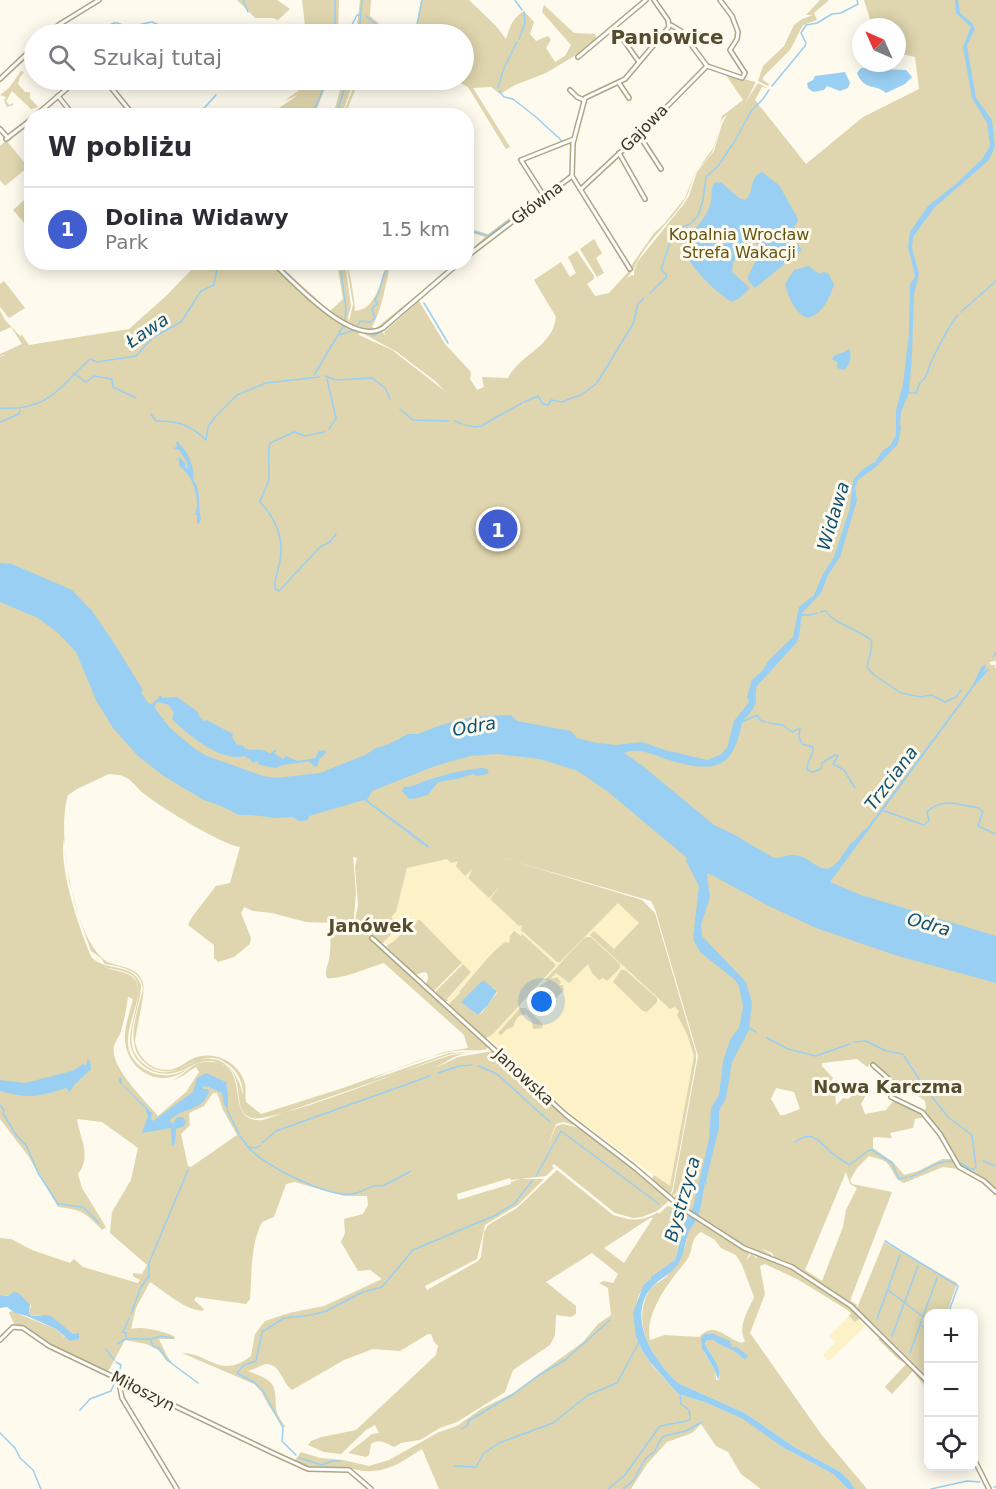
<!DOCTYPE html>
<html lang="pl">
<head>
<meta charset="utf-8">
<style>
	:root { --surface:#fff; --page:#f2f2f3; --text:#2b2b33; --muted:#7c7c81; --line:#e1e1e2; --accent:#415ed1 }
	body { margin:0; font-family:"DejaVu Sans",sans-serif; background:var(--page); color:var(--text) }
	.controls { position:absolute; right:18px; bottom:18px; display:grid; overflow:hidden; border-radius:12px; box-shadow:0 3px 15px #0003 }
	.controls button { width:54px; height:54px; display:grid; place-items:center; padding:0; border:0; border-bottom:2px solid var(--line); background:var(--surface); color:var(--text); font:30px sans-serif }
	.compass { position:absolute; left:852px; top:18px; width:54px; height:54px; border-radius:50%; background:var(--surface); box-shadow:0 3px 15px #0003; rotate:315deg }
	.you { position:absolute; left:542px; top:1002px; width:21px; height:21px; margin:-15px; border:4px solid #fff; border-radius:50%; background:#1a73e8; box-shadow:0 0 0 9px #1a73e833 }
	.badge { display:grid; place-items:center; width:39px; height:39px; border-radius:50%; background:var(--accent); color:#fff; font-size:20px; font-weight:700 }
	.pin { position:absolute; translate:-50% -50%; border:3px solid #fff; box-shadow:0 2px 6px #0006 }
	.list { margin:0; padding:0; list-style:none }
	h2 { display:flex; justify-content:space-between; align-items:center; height:78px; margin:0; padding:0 24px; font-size:26px }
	h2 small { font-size:20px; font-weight:400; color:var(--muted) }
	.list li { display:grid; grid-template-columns:39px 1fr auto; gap:18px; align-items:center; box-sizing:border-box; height:84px; padding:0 24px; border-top:2px solid var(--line) }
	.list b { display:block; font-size:22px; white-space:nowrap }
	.list p { margin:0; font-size:20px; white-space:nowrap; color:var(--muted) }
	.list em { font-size:20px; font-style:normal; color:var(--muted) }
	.icon { flex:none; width:33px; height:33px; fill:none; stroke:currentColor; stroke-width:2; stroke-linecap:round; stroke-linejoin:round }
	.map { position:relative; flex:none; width:996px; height:1489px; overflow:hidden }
	.search { position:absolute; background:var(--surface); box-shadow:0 3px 15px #0003; left:24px; top:24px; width:450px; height:66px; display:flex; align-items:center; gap:15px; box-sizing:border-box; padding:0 21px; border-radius:33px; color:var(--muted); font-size:22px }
	.panel { position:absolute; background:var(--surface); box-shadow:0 3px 15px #0003; left:24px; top:108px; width:450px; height:162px; border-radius:24px }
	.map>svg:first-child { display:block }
	.built { fill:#fcf1c7 }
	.green { fill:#dfd5ae; fill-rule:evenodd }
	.water { fill:#99cff2 }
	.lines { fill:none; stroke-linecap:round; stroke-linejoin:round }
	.stream { stroke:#99cff2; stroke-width:1.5 }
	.minor-casing { stroke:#aea685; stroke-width:6 }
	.minor { stroke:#fff; stroke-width:3 }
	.labels { text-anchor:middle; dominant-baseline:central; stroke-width:6; stroke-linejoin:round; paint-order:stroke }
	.street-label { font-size:16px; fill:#393628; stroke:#fefaed }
	.park-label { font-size:16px; fill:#645411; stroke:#fefaed }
	.water-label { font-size:18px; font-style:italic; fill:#105274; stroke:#fefaed }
	.neighbourhood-label { font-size:18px; font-weight:bold; fill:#544c2f; stroke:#fefaed }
	.quarter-label { font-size:20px; font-weight:bold; fill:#544c2f; stroke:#fefaed }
</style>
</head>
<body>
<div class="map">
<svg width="996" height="1489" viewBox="0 0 996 1489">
	<rect width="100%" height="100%" fill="#fefaed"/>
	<g class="built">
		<polygon points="477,852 652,912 694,1056 670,1187 567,1111 447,1000 471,972 420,921 415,921 393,942 388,945 384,941 399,926 390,917 396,912 407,868"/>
		<polygon points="849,1316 855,1321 858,1319 865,1326 829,1361 823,1355 836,1342 829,1336"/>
	</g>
	<g class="green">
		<polygon points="237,0 277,0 290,9 278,20 273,18 255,18"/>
		<polygon points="302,0 339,0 338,34 306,34"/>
		<polygon points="360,0 371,0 370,16 391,34 364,34 363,30 363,34 356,34"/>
		<path d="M421 0H469L496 26 506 39C510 27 512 18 524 11L534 22 530 34 536 41 548 36 551 40 546 48 555 62 565 56 571 45 542 12 544 5 574 33 595 34 597 39 576 55 546 73 515 85 500 94 491 87 473 88 510 147 506 149 468 87 454 80H464V34H415Z"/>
		<polygon points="820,0 829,0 814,13 817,20 803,25 790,50 763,77 763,80 769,84 768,86 758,81 763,66 784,46 794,25 802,19 813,15 806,15"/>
		<path d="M864 0H996V661L989 662 991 665H995L996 670V1190L985 1179 959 1165 954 1154 923 1111 926 1109 925 1101 910 1090 908 1086 895 1080 893 1082 870 1064 867 1067 857 1059 822 1063V1066L833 1078 824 1092 831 1090 835 1091 836 1105 843 1098 848 1099C855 1094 858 1089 867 1093L861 1104 865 1114 886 1110 894 1100 916 1109 925 1117 915 1119 913 1128 890 1133 892 1138 875 1137 873 1138V1148L893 1162 904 1175 918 1171 942 1159H954L959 1169 943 1167 904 1183C894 1180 894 1171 888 1164 884 1159 875 1158 869 1156L857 1168 850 1180 852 1184 892 1192 851 1298V1301L857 1305 856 1308 790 1263 774 1257 772 1253 760 1248 772 1255V1257L752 1250 750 1246V1249L705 1222 750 1252 746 1261 752 1253 754 1257V1254L756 1259 758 1255 792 1268 862 1317 855 1322 849 1316 851 1313 846 1309 797 1279 765 1264 760 1266 765 1294 750 1333 821 1434 867 1489H855L850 1481 839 1471 796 1448 745 1413 680 1384C654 1363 630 1324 649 1291 654 1283 661 1282 667 1276 683 1258 690 1241 687 1217L675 1260 651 1280 639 1294 634 1314 637 1336 642 1350 652 1365 678 1394 707 1403 744 1419 782 1447 833 1474 848 1489H761L741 1474 728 1452 716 1446 701 1424 692 1433 667 1442 647 1464 631 1489H439L422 1449C406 1459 392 1470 372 1471 360 1472 348 1467 335 1467 321 1467 307 1469 295 1460L301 1452 320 1458 343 1460 369 1466 389 1460 439 1432 457 1426 481 1409 513 1393 583 1342 598 1324 611 1315 608 1288 599 1283 604 1281 613 1283 618 1274 592 1253 546 1282 576 1306V1314L571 1317 556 1315 555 1335 550 1345 513 1370 505 1392 457 1422 440 1428 420 1440 401 1443 394 1447C386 1443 379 1438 371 1444L369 1455 366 1457 348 1453 372 1434 379 1433 375 1425 366 1430 341 1454 324 1452 308 1445 311 1441 322 1437 356 1430 436 1355 438 1346 434 1342 431 1334H428L400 1351 373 1349 344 1360 292 1390C282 1383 281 1364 266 1364 261 1365 253 1370 248 1371 254 1374 262 1375 269 1381 277 1387 275 1399 276 1408 277 1415 281 1420 285 1426L284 1428 269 1406 261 1391 254 1384 182 1353C209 1353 220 1380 251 1356L255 1334 265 1321 289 1313 324 1306 382 1279 370 1270 358 1271 341 1242 345 1233 344 1219 363 1214 368 1205 367 1196H344L295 1182 286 1184 274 1217 262 1222C250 1246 252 1273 250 1299L246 1304 196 1297 194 1300 204 1309 202 1311C182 1308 167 1293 150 1282L136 1308 131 1329C144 1326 161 1331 174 1336L175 1339H159L167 1356 171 1361 170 1363 157 1349 146 1344 125 1340 109 1370 106 1372 55 1348 24 1327 15 1325 9 1313 11 1311 56 1329 64 1337 73 1334 54 1320 40 1315 31 1316 29 1313 31 1305C21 1297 12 1296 0 1295V1238L11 1239 32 1250 70 1263 74 1259 83 1267 138 1283 140 1280 133 1276V1273L142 1274 147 1265 110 1233 112 1212 131 1180 138 1148 102 1122 77 1119C80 1140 92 1155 78 1174L82 1188 106 1227 102 1230C85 1212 82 1210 58 1207L29 1157 0 1119V357L5 355 0 356V354L22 344 11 327 0 332V311L5 320 20 336 22 335 29 345 129 329 166 296 192 269 194 263H196L192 272 197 263 270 262 327 313 328 312 274 263H277L330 311 343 299 337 263 345 262 351 306 348 317 349 322 354 300 353 304 346 263C351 273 354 298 355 311 377 309 379 282 388 265L389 263H397L390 267 389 271C384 291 382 309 372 327L375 329 456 263H458L383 327 373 331 347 323 360 330 359 335 392 350 446 392 435 381 397 352 364 334 380 331 386 335 384 332 419 301 445 344 471 372 470 379 477 390 484 387 482 377 508 378C520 354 553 347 556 317L534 280 561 262 570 277 576 273 568 257 577 251 594 276V279L587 284 595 296 609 293 628 272 609 240 610 239 631 273 626 279 632 275 634 276V271L638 261 683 205 689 196 697 172 714 151 722 124 727 115C716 121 719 141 712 152 708 159 702 164 697 170 691 180 690 194 682 204 666 227 643 244 633 271L601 222 602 220 631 266 654 233 664 224 685 198 695 173 714 147 722 116 743 100 726 75 756 82 745 103 758 83 767 88 762 87 755 100 806 164 863 117 919 89 915 57 897 53V27H865L870 19ZM109 774C134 775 130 784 147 796 162 808 223 845 240 847L230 883 216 886 192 917 188 925 214 945V958L218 962 234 957 250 944 251 938 241 913 244 907 253 911 272 913 306 922 333 923 344 929 353 928 356 893 353 857 357 858 355 867 358 905 355 921C366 923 373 937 382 944L399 926 391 917 396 912 407 868 447 859 451 863 458 861 456 866 465 876 473 868 468 878 489 898 500 886 490 899 519 926 522 925 521 930 557 962H560L618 903 639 923 614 949 594 931 598 927 590 935 670 1009 675 1007 679 1011 677 1015 687 1034 694 1056 670 1186 654 1175 652 1179 669 1196 672 1191 696 1061V1053L655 913 642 900 496 856 651 901 655 909 698 1056 673 1191 670 1196 672 1197 680 1189 674 1197 682 1207 681 1209 667 1206 659 1214 658 1212C641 1223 630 1220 613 1215L557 1170 517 1208 488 1225 484 1232 481 1257 478 1261 427 1290 425 1286 477 1259 485 1225 518 1205 544 1179H520L511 1182V1184L458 1200 457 1194 510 1178 511 1180 546 1176 554 1168 552 1166 554 1164 615 1213 633 1218 642 1217 657 1211 670 1200 638 1172 579 1128 563 1124 556 1126 546 1150 556 1124 564 1122 576 1126 493 1051 458 1057 435 1068 454 1057 463 1054 451 1055 263 1120C219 1124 258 1058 204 1062 191 1063 184 1076 172 1080 182 1078 187 1072 196 1067L199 1072 186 1092 158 1116C146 1101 109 1067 114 1046 115 1042 118 1038 120 1034 124 1022 126 1010 128 997L133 999C130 1012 124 1027 125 1041 128 1073 164 1090 188 1068 176 1076 162 1078 148 1071 104 1048 148 1004 136 981 131 971 112 971 104 967 112 969 123 970 130 974 151 985 125 1027 131 1047 136 1067 157 1078 177 1072 189 1069 197 1060 211 1061 253 1066 227 1111 252 1118 272 1124 420 1064 451 1054L474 1052 449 1053 371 1080C391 1070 433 1054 454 1051 465 1049 476 1052 487 1049L488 1047 392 959 371 938 362 925 356 923 352 931 343 930 328 925C331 936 331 948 329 959 328 966 324 971 327 978 342 980 369 967 384 963L464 1035 468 1048 444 1052 340 1089 261 1114 246 1102C245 1096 246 1089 245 1084 240 1063 216 1051 197 1057 189 1059 184 1065 176 1068 157 1075 139 1061 135 1042 136 1028 146 994 143 983 137 963 114 969 102 958 73 932 56 832 68 795L77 789ZM64 839 69 881 80 920 91 951 101 958 105 964C121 967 141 969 143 989 137 1015 122 1048 149 1066 155 1070 163 1072 171 1071 193 1067 207 1046 231 1067 239 1074 243 1084 243 1095 239 1075 225 1053 199 1060 179 1066 170 1080 148 1067 140 1062 133 1054 132 1045 129 1025 141 1005 141 985 133 962 107 972 92 958 80 932 58 866 64 839ZM776 1088 794 1092 800 1109 784 1115H780L771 1099ZM213 1093H217L223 1110 237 1135 191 1167 188 1166 181 1134 190 1125 189 1113 204 1106ZM846 1172 850 1184 857 1188 846 1210 843 1227 822 1281 805 1270ZM650 1218H653L624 1263 604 1248ZM701 1232 715 1240 721 1248 736 1255 742 1265 754 1297C748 1312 737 1326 745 1341L742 1343C725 1339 716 1320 699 1337L665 1335 650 1340C645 1318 662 1292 675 1275 679 1269 686 1263 689 1256 694 1246 690 1239 701 1232ZM704 1335 737 1349 745 1355 744 1360C735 1348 723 1347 713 1340H707L705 1343C710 1356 722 1365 719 1380H716L715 1371 704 1352Z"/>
		<polygon points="21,71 24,72 20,77 18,84 25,92 30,92 30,98 38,107 31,109 12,91 6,101 9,105 13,103 13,105 7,107 4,100 6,97 0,95 9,88"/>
		<polygon points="304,80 328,80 318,106 312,115 273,115 279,108 298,95 284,101 298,91"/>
		<polygon points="343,80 354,80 342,115 333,115"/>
		<polygon points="356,80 384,80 374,90 355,90 345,115 343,115"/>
		<polygon points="6,140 28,167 5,186 0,180 0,146"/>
		<polygon points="31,194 31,220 26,225 13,210"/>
		<polygon points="541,194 542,197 467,256 467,254 485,237 467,231 467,228 488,234"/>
		<polygon points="594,239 602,253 596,258 604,273 597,277 580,249"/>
		<polygon points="4,281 25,308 9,318 0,307 0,284"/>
		<polygon points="420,920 462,963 434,991 426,984 428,978 427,973 424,972 415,975 386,946 393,942 415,921"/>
		<path d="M514 931 521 936 522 935 520 932 556 965 494 1033 485 1039 448 1006 449 1004 460 993 459 992C474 975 487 956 505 942L508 943 510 941 509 939H511L509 937ZM482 981 496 989 497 993 482 1013 478 1015 464 1004Z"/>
		<polygon points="587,937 591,937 620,964 620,968 607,981 603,978 599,980 592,973 588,964 569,983 556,973 550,979 557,977 561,982 559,985 563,985 564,990 541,1014 538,1015 527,1004 527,1000 540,986 549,980 545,980 584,938"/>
		<polygon points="463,964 471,972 447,999 448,1001 443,1001 436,994 436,991"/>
		<polygon points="621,970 625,970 657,998 657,1002 647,1012 643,1011 613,982"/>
		<path d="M520 1008H526L542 1023 543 1028 533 1029 532 1021 527 1015C518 1014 516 1019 513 1027L507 1029 501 1035 498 1033Z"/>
		<polygon points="884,1242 957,1283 947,1313 928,1314 928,1361 924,1373 857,1308"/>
		<polygon points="881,1336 907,1362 906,1364 928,1383 928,1391 913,1371 892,1394 885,1387 906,1364 898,1359 878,1339"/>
	</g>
	<g class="water">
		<path d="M955 0H958L960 13 972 23 975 29 967 45 968 52 976 98 992 120 995 145 992 154 988 161 935 207 913 237 912 248 919 274 914 294 912 355 909 393 901 412 900 424 901 428 898 444 877 466 858 480 855 488 857 500 840 557 828 575 821 593 802 613 799 636 797 642 757 686C755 692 756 696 756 701 754 710 748 715 742 722 734 769 714 774 669 760 652 755 641 747 624 753L644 767 714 825 733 834 772 857C780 860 786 854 795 855 814 857 823 882 840 859 844 852 846 852 850 844 858 840 859 833 867 828L973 685 981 667 984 665 986 666 983 673 987 669 989 670 976 684 830 882 861 895 996 936V983L898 956 816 928 769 906 708 873 707 875 710 898 701 924 702 936 746 982 752 1002 749 1030 732 1062 726 1098 719 1111V1128L706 1181 708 1184 705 1183C702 1195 702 1208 697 1219 695 1223 691 1227 689 1231 685 1241 685 1252 679 1262 673 1274 661 1277 652 1287 625 1317 655 1364 680 1384L745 1413 796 1448 839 1471 850 1481 855 1489H848L833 1474 782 1447 743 1419 707 1403 678 1394 650 1362 642 1350 636 1336 633 1313 643 1286 649 1280H651V1277L675 1260 687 1217 693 1208 709 1139 711 1108 719 1095 723 1061 731 1038 739 1028 743 1007 739 986 735 980 700 952 693 939 699 886 686 861 687 858 607 791 578 771 540 759 498 754 470 756 435 766 372 791 367 800 429 846 428 848 364 800 309 816 308 820 299 821 293 817 276 818 251 815H239L221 806 204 800 165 777 138 756 113 728 96 700 76 652 57 632 38 618 0 602V563L12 564 72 590 92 611 112 640 143 690 141 692 148 703 152 704 161 695 162 698 177 697 198 712 199 716 204 721 207 720 233 734 232 737 236 744 244 746V748C253 752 262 747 270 754L274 750H277L274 753 283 759 286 756 298 761 315 758 319 751 325 750 326 753 319 759 318 765 315 767 309 761C296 765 286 762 276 768L260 765 257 761 254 763 245 756C222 763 188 735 172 719L174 713 169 705 159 702 156 703 154 707 170 728 195 749 207 756 263 776 276 778 320 773 365 755 376 748 389 744 408 734H418L441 725 472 717 511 715 517 721 571 731 577 738 597 743 616 745 642 742 665 750 707 760 720 755 727 748 734 721 749 702 747 697 752 680 763 670 769 660 793 637 799 607 814 595 823 574 834 557 850 508 853 480 863 469 875 462 883 450 890 446 896 435V411L903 384 909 333 910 285 915 276 908 247 910 232 928 206 957 183 983 158 990 146 987 123 972 98 963 47 971 27 956 13Z"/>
		<path d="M861 68 906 70 912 77 905 84 886 93C875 83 865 92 857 73Z"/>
		<polygon points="845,72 850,83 848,88 840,91 827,86 824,90 813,92 808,88 807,83 813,80 815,76"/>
		<path d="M762 172 779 185 797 217 798 221 790 234 802 250 755 288 748 280V277L762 247 753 242 743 243 733 263 732 272 750 288 741 297 732 302C717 294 684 262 683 245 691 231 704 222 710 206 713 198 710 190 714 183L721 182 739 198 745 200C754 193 749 177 762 172Z"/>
		<path d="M809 266 819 274 824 272 828 273 834 284C830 298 823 313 808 318 795 314 788 296 785 284L794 270Z"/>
		<path d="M849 348C852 356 851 364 844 370L837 368 838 363 832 359C836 352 844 355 849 348Z"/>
		<path d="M177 441C187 450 196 469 193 480 202 489 197 506 201 519L199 524 197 523V515H195C201 499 193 475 179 466V459L175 458H180L185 463V468H188L187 462 179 450 173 448 177 447 176 443Z"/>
		<path d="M481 768 487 769 489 771 487 774 477 776 473 774 457 779 438 782 427 796 426 795 418 798 409 799 402 791 404 787C413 787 419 783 428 780 445 774 463 770 481 768Z"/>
		<polygon points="482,981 484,981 497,991 488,1005 478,1015 461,1002"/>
		<path d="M88 1059 90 1061 91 1069 74 1085 70 1092 66 1088C37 1097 30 1099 0 1091V1080L25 1083 72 1071 83 1064 86 1066Z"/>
		<path d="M206 1073 226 1082 228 1094V1109L224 1105 222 1093 209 1087 203 1086V1089H207L210 1092C206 1096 205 1101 201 1104 189 1112 181 1109 169 1121L173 1124 177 1117H183L186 1122 184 1126 176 1129 175 1143 172 1146 171 1128 142 1133 148 1116 145 1108 119 1082V1079L121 1077 122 1084 152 1113 151 1119 153 1121 193 1092 197 1078Z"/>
		<path d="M14 1292C23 1293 23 1300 30 1304L29 1313 31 1316 47 1315 51 1316 73 1334 79 1333V1339L70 1341 56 1329 27 1316 15 1313 7 1307 0 1308V1295L8 1296Z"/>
		<path d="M705 1334H713L730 1341 732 1347H737L748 1356 744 1360C735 1348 723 1348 713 1340H707L705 1343C710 1356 724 1367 718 1380L715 1371 702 1348 701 1338Z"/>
	</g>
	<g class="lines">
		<g class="stream">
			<polyline points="243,0 248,12"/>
			<polyline points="515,0 522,10"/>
			<polyline points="366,16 388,34"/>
			<polyline points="152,22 164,27 170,34"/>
			<polyline points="98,34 103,28 114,23 117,23 129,27 151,22"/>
			<polyline points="335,34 335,0"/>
			<polyline points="347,34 357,15 360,15"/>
			<polyline points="359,34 362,0"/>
			<polyline points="415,34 422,0"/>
			<polyline points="519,39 525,23 524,12"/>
			<polyline points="772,86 805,46 806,43 801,33 806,25 817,23 832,14 841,13 858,4 857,0"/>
			<polyline points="498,87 504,68 517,42"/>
			<polyline points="499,91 504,97 513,99 536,117 562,141"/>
			<polyline points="197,116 216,95"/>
			<polyline points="309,116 316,106 327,80"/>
			<polyline points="336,116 347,80"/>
			<polyline points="466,229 488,236 542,195"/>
			<polyline points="340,262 346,309 345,321"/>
			<polyline points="650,293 666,278 667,276 661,269 673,234 678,229 690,224 698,216 703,200 706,177 718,166 735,141 751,111 763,99 769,90"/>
			<polyline points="421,298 440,282"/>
			<polyline points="424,303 448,343"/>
			<polyline points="961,312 996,281"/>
			<path d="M358 325 360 321 370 322 375 318 372 309 377 304 375 299C384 288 379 272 393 262"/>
			<polyline points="339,335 354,330"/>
			<polyline points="373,336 384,330 418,300"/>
			<polyline points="73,373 86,382 94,376 112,379 113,387 136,398"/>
			<polyline points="314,375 344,325"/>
			<polyline points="325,376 336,380 372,378 385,388 390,399"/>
			<polyline points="327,379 336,418 329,429"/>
			<path d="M906 393H916L920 383C927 378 928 370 931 362 939 346 947 328 958 315"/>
			<polyline points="524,402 538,396 543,404 548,405 551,400 562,402 572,398 581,395 597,383 633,324 638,304 644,298"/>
			<path d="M0 408C49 411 58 388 90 359L97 362 136 356 152 338 181 322 201 291 214 285 218 262"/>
			<polyline points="400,409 413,420 449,421"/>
			<path d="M151 414 156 421C176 420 191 425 206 440L208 427 215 417 237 395 266 383 319 377"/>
			<polyline points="454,421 462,424"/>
			<polyline points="0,422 19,414 20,410"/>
			<polyline points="465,425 475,427 481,426 522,403"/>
			<path d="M324 432 305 436 294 432 270 443C267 452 270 469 269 478 268 485 262 495 260 502 278 521 286 543 278 570 276 578 274 581 275 589L279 591 320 547 330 542 336 534"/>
			<path d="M820 612 826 611C832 623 858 629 871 640 874 650 868 657 867 667L874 675 901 693 921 697 931 695 945 702 956 697 961 690"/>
			<polyline points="801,615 809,615 817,613"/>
			<polyline points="993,657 996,653"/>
			<polyline points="740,723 757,715 760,720 766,722"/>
			<path d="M769 723 783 725 792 732 800 728 799 737 802 744 813 747C814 756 806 761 807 770L813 772 821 769 822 763 835 755 838 756 833 764 844 770 855 788"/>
			<path d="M882 810 924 825 929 821 927 812C943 796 960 806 979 808L983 812 978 826 996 834"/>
			<polyline points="749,1028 756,1032"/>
			<polyline points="767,1038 788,1049 816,1056 850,1044"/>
			<polyline points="854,1042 866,1041 886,1051 903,1054"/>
			<polyline points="904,1056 925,1088 948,1117 972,1135 976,1167 974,1169 970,1169 959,1162"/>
			<polyline points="479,1066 497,1074 550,1122"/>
			<polyline points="438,1073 459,1066 472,1065"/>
			<polyline points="0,1105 4,1110 3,1113 16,1135 26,1145 38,1173 58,1204 83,1207 99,1223"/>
			<polyline points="227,1110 239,1134"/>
			<polyline points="240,1136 248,1147 255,1148 260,1146"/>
			<path d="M795 1142C815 1128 820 1144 833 1154 838 1158 844 1161 849 1165L868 1151 872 1150 892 1163 899 1179 907 1177"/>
			<polyline points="262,1143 276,1131 430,1076"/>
			<path d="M248 1147C264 1166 327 1197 352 1194 363 1193 372 1183 383 1186L411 1171"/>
			<polyline points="983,1161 996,1166"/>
			<polyline points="536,1176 561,1131 659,1204"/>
			<path d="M910 1177C925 1172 938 1158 954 1162"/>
			<polyline points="670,1212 687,1224"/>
			<polyline points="885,1241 958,1286 948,1314"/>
			<polyline points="888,1290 922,1316"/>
			<polyline points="131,1314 141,1287 149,1276 149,1263 188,1170"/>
			<polyline points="877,1319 900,1255"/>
			<polyline points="922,1326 928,1328"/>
			<polyline points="124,1330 129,1318"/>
			<polyline points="892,1336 918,1266"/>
			<polyline points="128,1339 150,1339 153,1346 160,1349 167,1360 198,1383"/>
			<polyline points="151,1339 161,1336 173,1338"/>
			<polyline points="117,1344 126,1339 126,1333 123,1332"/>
			<polyline points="106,1349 114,1360"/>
			<polyline points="910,1353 937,1278"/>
			<polyline points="116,1362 121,1365 118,1377"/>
			<polyline points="80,1410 90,1399 111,1391 116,1379"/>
			<polyline points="462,1429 468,1425 468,1421 512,1395 539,1375 565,1360 610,1320"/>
			<polyline points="0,1433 15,1448 20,1458 33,1470 41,1489"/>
			<polyline points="296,1455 282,1441 283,1428 263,1391 255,1383 237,1373 244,1365 256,1361 262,1332 284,1318 312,1315 326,1311 363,1292 382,1287 413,1250 496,1215 514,1204 532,1181"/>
			<polyline points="299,1458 322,1465 332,1461 340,1461"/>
			<polyline points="455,1466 476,1467 484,1453 499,1443 553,1423 588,1395 617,1383 639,1342"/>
			<polyline points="353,1471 364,1481"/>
			<polyline points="994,1487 996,1487"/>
			<polyline points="608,1489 624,1476 660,1426 687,1421 690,1419 689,1410 681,1404 680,1394"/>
			<polyline points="623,1489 633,1481 646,1458 655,1451 659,1442 664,1436 686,1431 702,1422"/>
			<polyline points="931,1489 967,1481 980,1482"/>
		</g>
		<g class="minor-casing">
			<g id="minor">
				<polyline points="671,25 681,31 707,66 742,78 745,73 743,70 730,50 737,39 738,32 732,16 720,0"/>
				<polyline points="56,27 66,34"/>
				<polyline points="615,28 639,62"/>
				<polyline points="48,34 60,24 99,0"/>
				<polyline points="578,57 646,0"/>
				<polyline points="0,79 34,47"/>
				<polyline points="105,80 134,116"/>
				<polyline points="619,83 629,98"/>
				<polyline points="570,90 577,97 584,100"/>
				<polyline points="58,96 74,116"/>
				<polyline points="35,116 77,80"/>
				<polyline points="0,129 8,138"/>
				<polyline points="639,135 661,169"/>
				<polyline points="6,139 32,119"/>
				<polyline points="619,153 645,199"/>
				<polyline points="572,176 630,269"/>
				<polyline points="581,189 638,136 707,66"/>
				<polyline points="544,196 521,160 574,139"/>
				<polyline points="466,257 572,176 573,143 585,98 625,79 669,27 668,20 654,0"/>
				<path d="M272 262C294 282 352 347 383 328L460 262"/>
				<polyline points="372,938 566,1115 634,1167 682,1208 744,1248 792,1267 851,1306 928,1382"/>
				<polyline points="873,1065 891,1081 891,1097 922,1112 940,1134 959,1167 984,1181 996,1192"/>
				<polyline points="0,1340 13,1327 23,1328 49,1346 273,1453 308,1469 349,1470 371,1489"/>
				<polyline points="122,1380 120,1388 122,1398 177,1489"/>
				<polyline points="974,1459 989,1489"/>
			</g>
		</g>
		<use href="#minor" class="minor"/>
	</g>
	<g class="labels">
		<g class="street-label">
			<text transform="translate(644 128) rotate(-45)">Gajowa</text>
			<text transform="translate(537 203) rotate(-37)">Główna</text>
			<text transform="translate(524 1077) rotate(43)">Janowska</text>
			<text transform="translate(143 1391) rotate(27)">Miłoszyn</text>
		</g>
		<g class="park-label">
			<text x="739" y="234">Kopalnia Wrocław<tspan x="739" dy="18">Strefa Wakacji</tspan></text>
		</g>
		<g class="water-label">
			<text transform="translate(147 330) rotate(-34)">Ława</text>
			<text transform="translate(833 516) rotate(-73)">Widawa</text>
			<text transform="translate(474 726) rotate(-10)">Odra</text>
			<text transform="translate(891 778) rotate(-53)">Trzciana</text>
			<text transform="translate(929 924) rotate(16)">Odra</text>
			<text transform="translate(682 1199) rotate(-74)">Bystrzyca</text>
		</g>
		<g class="neighbourhood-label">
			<text x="371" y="925">Janówek</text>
			<text x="888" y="1086">Nowa Karczma</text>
		</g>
		<g class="quarter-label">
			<text x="667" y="37">Paniowice</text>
		</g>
	</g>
</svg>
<div class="controls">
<button>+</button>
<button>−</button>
<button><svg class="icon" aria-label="locate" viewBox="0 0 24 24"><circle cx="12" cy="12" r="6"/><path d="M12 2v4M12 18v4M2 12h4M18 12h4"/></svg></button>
</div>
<svg class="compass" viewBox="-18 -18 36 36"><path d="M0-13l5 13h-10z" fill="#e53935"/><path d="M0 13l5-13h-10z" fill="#7c7c81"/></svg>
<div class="you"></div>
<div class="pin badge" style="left:498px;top:529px">1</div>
<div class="search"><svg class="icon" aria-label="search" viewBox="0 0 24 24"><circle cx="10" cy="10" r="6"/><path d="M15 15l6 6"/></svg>Szukaj tutaj</div>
<section class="panel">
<h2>W pobliżu<small></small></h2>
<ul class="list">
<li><span class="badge">1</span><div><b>Dolina Widawy</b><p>Park</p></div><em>1.5 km</em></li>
</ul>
</section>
</div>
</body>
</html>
